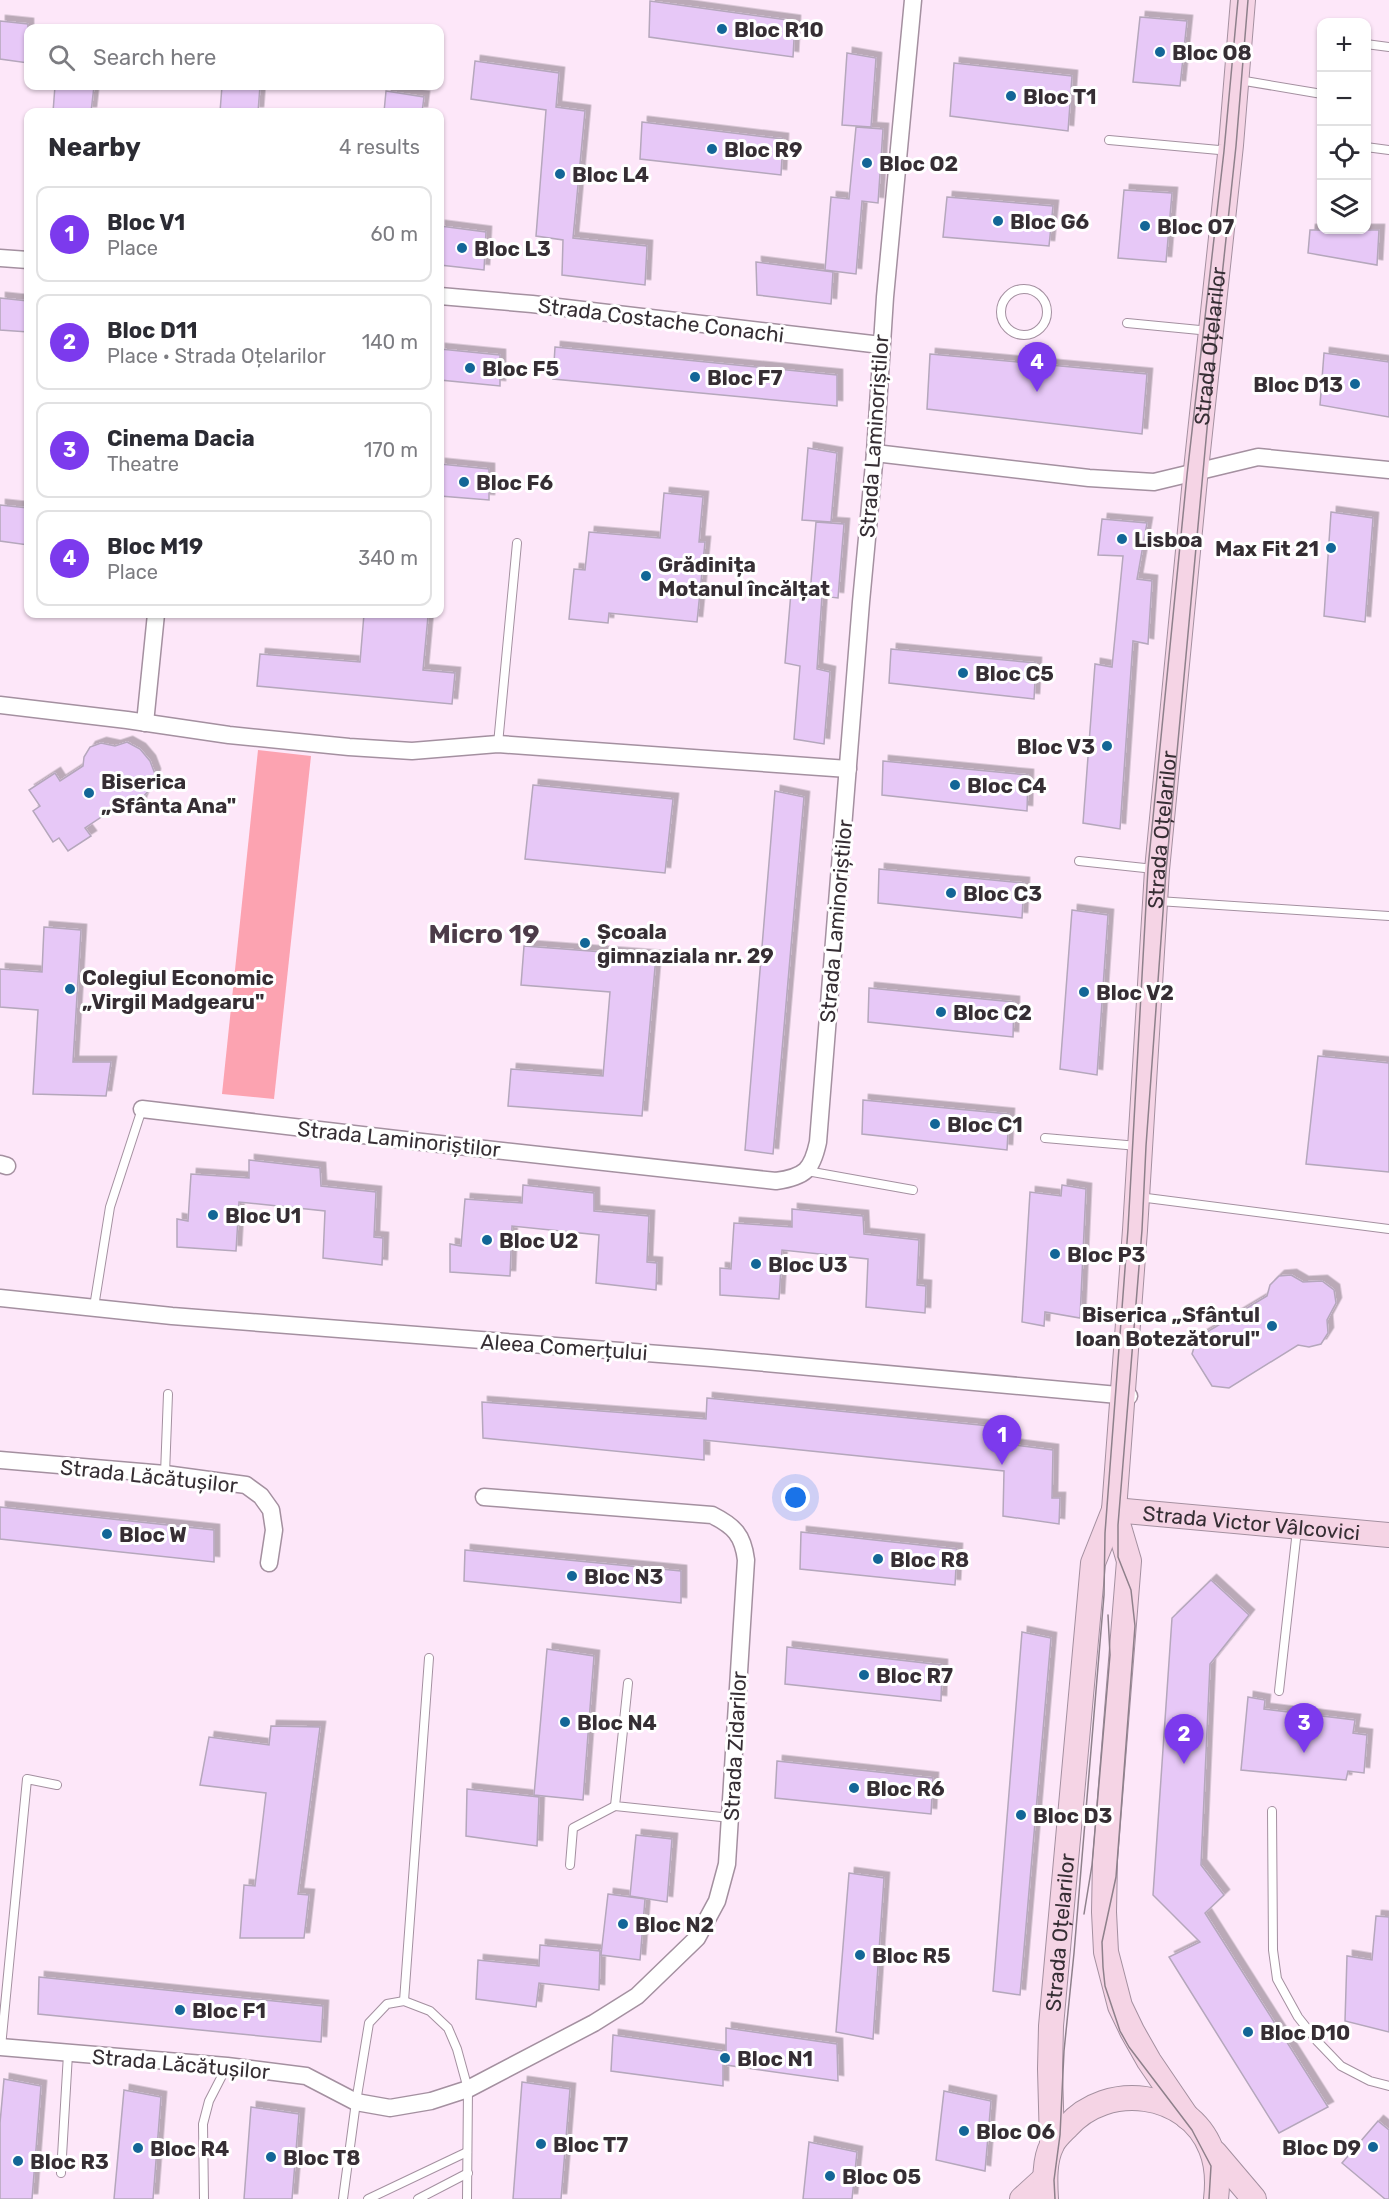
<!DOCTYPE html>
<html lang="en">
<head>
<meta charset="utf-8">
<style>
	:root { --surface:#fff; --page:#f7f7f7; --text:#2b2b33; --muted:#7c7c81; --line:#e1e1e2; --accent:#7c3aed }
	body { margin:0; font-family:Rubik,sans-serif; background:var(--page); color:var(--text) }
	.controls { position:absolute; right:18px; top:18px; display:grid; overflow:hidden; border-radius:12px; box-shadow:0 2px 4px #0004 }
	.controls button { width:54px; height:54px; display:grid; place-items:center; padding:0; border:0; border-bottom:2px solid var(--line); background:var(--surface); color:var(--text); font:30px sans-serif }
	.you { position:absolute; left:796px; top:1498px; width:21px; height:21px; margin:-15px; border:4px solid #fff; border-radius:50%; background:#1a73e8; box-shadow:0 0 0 9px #1a73e833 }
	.badge { display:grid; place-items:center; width:39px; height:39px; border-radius:50%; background:var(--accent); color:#fff; font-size:20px; font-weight:700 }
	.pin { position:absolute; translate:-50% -50px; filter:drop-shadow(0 2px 3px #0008) }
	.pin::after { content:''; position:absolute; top:32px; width:21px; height:18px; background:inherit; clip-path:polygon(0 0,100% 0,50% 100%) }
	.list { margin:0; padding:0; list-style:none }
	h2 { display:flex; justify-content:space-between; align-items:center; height:78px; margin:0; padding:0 24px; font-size:26px }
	h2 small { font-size:20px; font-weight:400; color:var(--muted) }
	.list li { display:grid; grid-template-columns:39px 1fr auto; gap:18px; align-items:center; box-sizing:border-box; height:96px; margin:0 12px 12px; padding:0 12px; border:2px solid var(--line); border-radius:12px }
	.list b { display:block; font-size:22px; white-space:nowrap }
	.list p { margin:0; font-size:20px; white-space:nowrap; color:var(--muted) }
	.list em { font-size:20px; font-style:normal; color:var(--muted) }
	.icon { flex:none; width:33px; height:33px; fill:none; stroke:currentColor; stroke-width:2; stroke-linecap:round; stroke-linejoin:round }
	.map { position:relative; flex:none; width:1389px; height:2199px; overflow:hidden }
	.search { position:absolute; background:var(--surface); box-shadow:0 2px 4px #0004; left:24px; top:24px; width:420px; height:66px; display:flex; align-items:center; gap:15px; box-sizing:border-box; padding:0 21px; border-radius:12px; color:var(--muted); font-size:22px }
	.panel { position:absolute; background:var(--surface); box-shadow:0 2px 4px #0004; left:24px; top:108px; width:420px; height:510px; border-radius:12px }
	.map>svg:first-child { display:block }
	.green { fill:#fca3b1 }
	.building { fill:#e7c8f7; stroke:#b5a7bc; stroke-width:1.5; filter:url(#shadow) }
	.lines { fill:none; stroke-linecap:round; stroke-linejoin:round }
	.lane-casing { stroke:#a490a0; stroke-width:10 }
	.street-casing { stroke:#a490a0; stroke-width:19 }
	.secondary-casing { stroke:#a490a0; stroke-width:26 }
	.lane { stroke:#fff; stroke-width:8 }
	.street { stroke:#fff; stroke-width:16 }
	.secondary { stroke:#f5d4e5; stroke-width:24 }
	.tram { stroke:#8e808b; stroke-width:1.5 }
	.poi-dot { fill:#136697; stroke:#fff; stroke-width:2 }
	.labels { text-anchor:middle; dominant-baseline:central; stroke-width:6; stroke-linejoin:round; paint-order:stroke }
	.poi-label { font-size:21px; font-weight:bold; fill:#362e34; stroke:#fff; text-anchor:start }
	.street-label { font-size:21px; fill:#362e34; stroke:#fff }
	.district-label { font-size:27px; font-weight:bold; fill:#4c3b49; stroke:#fff }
</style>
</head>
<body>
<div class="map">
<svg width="1389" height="2199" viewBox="0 0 1389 2199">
	<defs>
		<filter id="shadow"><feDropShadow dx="5.5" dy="-5.5" stdDeviation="0" flood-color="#0004"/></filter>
	</defs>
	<rect width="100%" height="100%" fill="#fde7f9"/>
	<polygon class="green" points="258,750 311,756 274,1099 222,1094"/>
	<g class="building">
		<polygon points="650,1 795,21 793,57 649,37"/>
		<polygon points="1140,17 1187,21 1180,86 1133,82"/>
		<polygon points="0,21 28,24 28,63 0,59"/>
		<polygon points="847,53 876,58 871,127 842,125"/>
		<polygon points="475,61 559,73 556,107 585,111 573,238 647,246 645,285 562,275 563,240 536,236 546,110 471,99"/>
		<polygon points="954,63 1072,76 1068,131 950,116"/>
		<polygon points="55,86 94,86 91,112 53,112"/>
		<polygon points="222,86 260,86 258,112 220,112"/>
		<polygon points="386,91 424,97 422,112 384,112"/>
		<polygon points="642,122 783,139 781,175 640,159"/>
		<polygon points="856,127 883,129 878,203 862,201 856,274 825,270 831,197 849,199"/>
		<polygon points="1124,190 1172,193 1166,262 1118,258"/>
		<polygon points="947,197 1053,206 1049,246 943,237"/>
		<polygon points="440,226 486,232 484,270 440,265"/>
		<polygon points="1310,230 1379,230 1377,265 1308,253"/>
		<polygon points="756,262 833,272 831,304 757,295"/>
		<polygon points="0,298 28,301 28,332 0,330"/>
		<polygon points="555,347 837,375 837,406 553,379"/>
		<polygon points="440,349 500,355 500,386 440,380"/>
		<polygon points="1324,353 1389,362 1389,417 1320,405"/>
		<polygon points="930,354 1147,374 1142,434 927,409"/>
		<polygon points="808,448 837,453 831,522 802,520"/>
		<polygon points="440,464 489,469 489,500 440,496"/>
		<polygon points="664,493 703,497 699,542 705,542 697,622 609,613 608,623 569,619 574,569 585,570 589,532 660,538"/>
		<polygon points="0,505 28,508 28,545 0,541"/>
		<polygon points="1331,512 1373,518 1365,622 1324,616"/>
		<polygon points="1102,519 1147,523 1137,579 1152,581 1148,644 1133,641 1120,829 1083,823 1095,664 1112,667 1123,556 1098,555"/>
		<polygon points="816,522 844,524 838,598 822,596 817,669 830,672 824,744 794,739 800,666 785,663 791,592 810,594"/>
		<polygon points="364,614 428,616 423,670 455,673 452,704 257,686 260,654 360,662"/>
		<polygon points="891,649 1036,663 1034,699 889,683"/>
		<polygon points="127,742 140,749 150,761 155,774 152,787 143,797 140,805 132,813 123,813 115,808 85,828 91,836 68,851 59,838 53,842 33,811 40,806 29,790 55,773 60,781 83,766 84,757 90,747 101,743 115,746"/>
		<polygon points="883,761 1028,775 1027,811 882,795"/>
		<polygon points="533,785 673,799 665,873 525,859"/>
		<polygon points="775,791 804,797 773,1154 745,1150"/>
		<polygon points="879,869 1024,883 1022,918 878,903"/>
		<polygon points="1072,910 1108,915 1097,1075 1060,1069"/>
		<polygon points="44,927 81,930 73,1062 111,1062 106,1096 33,1094 38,1010 0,1007 0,969 42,972"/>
		<polygon points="524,946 656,956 642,1116 508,1106 511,1069 603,1076 610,992 521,985"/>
		<polygon points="869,988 1014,1002 1013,1037 868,1022"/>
		<polygon points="1318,1056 1389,1063 1389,1172 1306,1164"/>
		<polygon points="863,1100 1009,1114 1007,1150 862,1134"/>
		<polygon points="249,1160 320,1168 321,1186 376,1192 374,1237 383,1238 382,1265 323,1258 325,1211 239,1202 236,1251 177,1247 177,1219 188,1221 191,1174 249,1178"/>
		<polygon points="523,1185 594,1193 594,1211 649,1216 647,1262 657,1263 656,1290 596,1283 599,1235 512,1226 510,1276 450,1272 450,1244 461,1246 465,1199 522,1203"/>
		<polygon points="1062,1185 1086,1189 1080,1318 1045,1312 1044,1326 1022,1322 1030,1192 1061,1196"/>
		<polygon points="792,1209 863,1216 864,1234 919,1240 917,1285 926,1286 925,1313 866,1307 868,1259 782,1250 779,1299 720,1295 720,1268 731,1269 734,1223 792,1227"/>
		<polygon points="1291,1275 1303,1282 1322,1281 1334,1290 1336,1303 1327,1320 1328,1333 1321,1344 1309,1347 1298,1345 1229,1388 1212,1386 1192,1354 1197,1338 1267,1296 1270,1285 1279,1276"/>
		<polygon points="707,1398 1000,1427 1000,1443 1053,1450 1052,1498 1060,1498 1059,1524 1003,1516 1004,1471 704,1440 704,1460 483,1438 482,1402 706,1419"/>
		<polygon points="0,1507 214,1530 214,1562 0,1539"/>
		<polygon points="801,1532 957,1549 955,1585 800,1569"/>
		<polygon points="465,1550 681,1571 681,1603 464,1581"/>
		<polygon points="1211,1580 1249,1615 1210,1664 1201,1865 1224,1895 1205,1913 1328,2107 1279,2133 1169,1957 1200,1942 1153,1895 1172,1618"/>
		<polygon points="1022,1632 1051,1638 1020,1995 993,1991"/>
		<polygon points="787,1647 942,1665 941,1701 785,1684"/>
		<polygon points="547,1649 594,1656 583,1800 534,1795"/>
		<polygon points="1248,1697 1265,1700 1264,1709 1355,1720 1353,1733 1367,1735 1364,1773 1348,1771 1346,1780 1241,1770"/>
		<polygon points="271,1726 320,1727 298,1894 309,1895 304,1938 240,1938 244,1885 255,1886 266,1793 200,1785 209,1737 269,1745"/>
		<polygon points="777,1761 933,1778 931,1814 775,1798"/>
		<polygon points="467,1789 539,1797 537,1846 466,1836"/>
		<polygon points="636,1835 672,1839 667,1902 630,1896"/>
		<polygon points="849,1873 884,1878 873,2039 836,2032"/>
		<polygon points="608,1894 645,1899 640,1960 601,1955"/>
		<polygon points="1376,1916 1389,1917 1389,2032 1345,2021 1347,1956 1372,1960"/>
		<polygon points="540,1945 600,1951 599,1990 539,1983 536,2007 476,1999 478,1960 539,1966"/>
		<polygon points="39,1977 323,2006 321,2042 38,2014"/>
		<polygon points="726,2028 837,2044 838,2081 726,2065"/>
		<polygon points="613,2035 723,2051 723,2086 611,2071"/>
		<polygon points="4,2079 41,2086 32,2199 0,2199 0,2123"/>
		<polygon points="522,2082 570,2089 561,2199 513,2199"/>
		<polygon points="124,2090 161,2097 153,2199 114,2199"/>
		<polygon points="944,2091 991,2101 985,2171 936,2160"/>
		<polygon points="251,2107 299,2114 292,2199 244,2199"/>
		<polygon points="1378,2121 1389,2130 1389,2199 1385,2199 1342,2163"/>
		<polygon points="809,2142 857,2152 852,2199 803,2199"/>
	</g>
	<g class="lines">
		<g class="lane-casing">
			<g id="lane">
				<polyline points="1366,44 1389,47"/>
				<polyline points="1239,80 1322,94"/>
				<polyline points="1109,140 1230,151"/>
				<polyline points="1366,147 1389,150"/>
				<circle cx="1024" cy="312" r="23"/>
				<polyline points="1127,323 1210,331"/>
				<polyline points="498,744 517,543"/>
				<polyline points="1079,861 1154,869"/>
				<polyline points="1158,901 1389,916"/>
				<polyline points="1045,1138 1138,1146"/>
				<polyline points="807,1171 913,1190"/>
				<polyline points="1139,1197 1389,1229"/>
				<polyline points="94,1307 110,1207 142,1109"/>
				<polyline points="165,1474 168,1394"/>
				<polyline points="628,1683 615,1806 731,1818"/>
				<polyline points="1279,1691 1297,1530"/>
				<polyline points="1272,1811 1273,1950 1277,1979 1298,2017 1317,2041 1341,2066 1370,2081 1389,2086"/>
				<polyline points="570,1865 573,1828 615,1806"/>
				<polyline points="404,2001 429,1658"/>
				<polyline points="1,2047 27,1779 57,1785"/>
				<polyline points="61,2173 68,2054"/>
				<polyline points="204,2199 203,2124 209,2101 227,2066"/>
				<polyline points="343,2199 356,2102 369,2023 387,2004 404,2001 430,2011 448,2028 457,2049 468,2089 467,2199"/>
				<polyline points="368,2199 467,2152"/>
				<polyline points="418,2199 468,2173"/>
			</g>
		</g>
		<g class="street-casing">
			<g id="street">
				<polyline points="0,258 28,260"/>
				<polyline points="440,296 532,304 881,345"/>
				<polyline points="875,453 1089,478 1154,482 1258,457 1389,470"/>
				<polyline points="0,705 127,720 229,735 349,747 412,751 498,744 848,769"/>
				<polyline points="145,723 156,614"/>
				<path d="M142 1109 422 1142 776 1181C805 1177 812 1170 818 1142L861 602 875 453 885 297 913 0"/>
				<polyline points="0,1164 7,1166"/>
				<polyline points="0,1298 172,1316 711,1358 1129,1396"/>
				<polyline points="0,1460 165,1474 246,1485 261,1496 271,1510 274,1530 269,1563"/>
				<path d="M0 2047 227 2066 306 2076 356 2102 390 2108 431 2101 468 2089 594 2023 637 1996 697 1938 717 1901 727 1864 746 1560C743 1535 734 1526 712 1515L484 1497"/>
			</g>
		</g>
		<g class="secondary-casing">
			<g id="secondary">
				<polyline points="1114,1510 1129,1561 1105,1860 1104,1912 1106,1952 1120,2006 1132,2031 1149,2061 1187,2117"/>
				<path id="s1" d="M1114 1510 1389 1535"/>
				<path id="s2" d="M1052 2144 1050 2069 1051 2026 1093 1563 1114 1510 1135 1230 1157 870 1195 479 1231 145 1243 0"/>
				<polyline points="1215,2153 1254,2199"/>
				<polyline points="1022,2199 1044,2179"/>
				<path d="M1046 2199C1045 2182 1044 2160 1052 2145 1055 2138 1062 2132 1067 2127 1107 2081 1188 2091 1211 2149 1218 2166 1218 2182 1216 2199"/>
			</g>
		</g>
		<use href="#lane" class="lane"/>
		<use href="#street" class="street"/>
		<use href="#secondary" class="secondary"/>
		<g class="tram">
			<polyline points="1084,1914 1092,1865 1110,1655 1108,1615"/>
			<polyline points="1055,2199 1054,2180 1060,2135 1064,2051 1074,1953 1104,1595 1105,1533 1128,1229 1148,868 1187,475 1224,151 1238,0"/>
			<polyline points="1209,2199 1211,2166 1192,2130 1129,2047 1120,2031 1105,1986 1103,1967 1102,1942 1116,1877 1135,1626 1131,1590 1118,1557 1118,1525 1142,1230 1146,1146 1166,871 1216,332 1236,146 1248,0"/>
		</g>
	</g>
	<g class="poi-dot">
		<circle cx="722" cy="29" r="6"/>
		<circle cx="1160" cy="52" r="6"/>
		<circle cx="1011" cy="96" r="6"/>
		<circle cx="712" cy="149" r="6"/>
		<circle cx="867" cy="163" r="6"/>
		<circle cx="560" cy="174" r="6"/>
		<circle cx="998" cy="221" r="6"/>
		<circle cx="1145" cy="226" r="6"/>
		<circle cx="462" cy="248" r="6"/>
		<circle cx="470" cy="368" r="6"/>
		<circle cx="695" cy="377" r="6"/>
		<circle cx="1355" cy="384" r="6"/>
		<circle cx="464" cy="482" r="6"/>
		<circle cx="1122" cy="539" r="6"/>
		<circle cx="1331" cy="548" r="6"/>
		<circle cx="646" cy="576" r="6"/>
		<circle cx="963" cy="673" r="6"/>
		<circle cx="1107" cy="746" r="6"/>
		<circle cx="955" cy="785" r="6"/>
		<circle cx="89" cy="793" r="6"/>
		<circle cx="951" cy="893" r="6"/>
		<circle cx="585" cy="943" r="6"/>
		<circle cx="70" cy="989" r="6"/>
		<circle cx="1084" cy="992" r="6"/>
		<circle cx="941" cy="1012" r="6"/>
		<circle cx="935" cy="1124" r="6"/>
		<circle cx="213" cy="1215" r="6"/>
		<circle cx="487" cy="1240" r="6"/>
		<circle cx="1055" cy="1254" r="6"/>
		<circle cx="756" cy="1264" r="6"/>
		<circle cx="1272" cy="1326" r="6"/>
		<circle cx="107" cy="1534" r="6"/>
		<circle cx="878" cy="1559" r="6"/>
		<circle cx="572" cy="1576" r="6"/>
		<circle cx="864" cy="1675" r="6"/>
		<circle cx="565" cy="1722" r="6"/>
		<circle cx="854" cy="1788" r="6"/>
		<circle cx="1021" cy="1815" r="6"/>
		<circle cx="623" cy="1924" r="6"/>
		<circle cx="860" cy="1955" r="6"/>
		<circle cx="180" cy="2010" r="6"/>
		<circle cx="1248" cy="2032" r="6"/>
		<circle cx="725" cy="2058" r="6"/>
		<circle cx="964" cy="2131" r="6"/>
		<circle cx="541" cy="2144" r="6"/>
		<circle cx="1373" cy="2147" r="6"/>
		<circle cx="138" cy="2148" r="6"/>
		<circle cx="271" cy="2157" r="6"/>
		<circle cx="18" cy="2161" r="6"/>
		<circle cx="830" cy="2176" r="6"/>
	</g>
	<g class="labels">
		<g class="poi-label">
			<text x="734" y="29">Bloc R10</text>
			<text x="1172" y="52">Bloc O8</text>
			<text x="1023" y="96">Bloc T1</text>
			<text x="724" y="149">Bloc R9</text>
			<text x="879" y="163">Bloc O2</text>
			<text x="572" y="174">Bloc L4</text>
			<text x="1010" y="221">Bloc G6</text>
			<text x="1157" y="226">Bloc O7</text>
			<text x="474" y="248">Bloc L3</text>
			<text x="482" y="368">Bloc F5</text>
			<text x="707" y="377">Bloc F7</text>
			<text x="1343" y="384" text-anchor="end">Bloc D13</text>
			<text x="476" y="482">Bloc F6</text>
			<text x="1134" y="539">Lisboa</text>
			<text x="1319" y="548" text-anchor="end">Max Fit 21</text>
			<text x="658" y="564">Grădinița<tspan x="658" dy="24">Motanul încălțat</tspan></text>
			<text x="975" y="673">Bloc C5</text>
			<text x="1095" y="746" text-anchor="end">Bloc V3</text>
			<text x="101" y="781">Biserica<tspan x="101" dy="24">„Sfânta Ana"</tspan></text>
			<text x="967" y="785">Bloc C4</text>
			<text x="963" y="893">Bloc C3</text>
			<text x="597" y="931">Școala<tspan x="597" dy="24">gimnaziala nr. 29</tspan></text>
			<text x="82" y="977">Colegiul Economic<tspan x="82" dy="24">„Virgil Madgearu"</tspan></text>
			<text x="1096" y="992">Bloc V2</text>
			<text x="953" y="1012">Bloc C2</text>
			<text x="947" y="1124">Bloc C1</text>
			<text x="225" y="1215">Bloc U1</text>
			<text x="499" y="1240">Bloc U2</text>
			<text x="1067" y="1254">Bloc P3</text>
			<text x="768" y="1264">Bloc U3</text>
			<text x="1260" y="1314" text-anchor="end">Biserica „Sfântul<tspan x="1260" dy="24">Ioan Botezătorul"</tspan></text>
			<text x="119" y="1534">Bloc W</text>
			<text x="890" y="1559">Bloc R8</text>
			<text x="584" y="1576">Bloc N3</text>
			<text x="876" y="1675">Bloc R7</text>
			<text x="577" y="1722">Bloc N4</text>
			<text x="866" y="1788">Bloc R6</text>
			<text x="1033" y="1815">Bloc D3</text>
			<text x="635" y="1924">Bloc N2</text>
			<text x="872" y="1955">Bloc R5</text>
			<text x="192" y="2010">Bloc F1</text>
			<text x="1260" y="2032">Bloc D10</text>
			<text x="737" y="2058">Bloc N1</text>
			<text x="976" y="2131">Bloc O6</text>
			<text x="553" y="2144">Bloc T7</text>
			<text x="1361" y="2147" text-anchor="end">Bloc D9</text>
			<text x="150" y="2148">Bloc R4</text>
			<text x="283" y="2157">Bloc T8</text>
			<text x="30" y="2161">Bloc R3</text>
			<text x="842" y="2176">Bloc O5</text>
		</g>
		<g class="street-label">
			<text transform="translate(661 320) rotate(7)">Strada Costache Conachi</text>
			<text stroke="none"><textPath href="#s2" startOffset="1808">Strada Oțelarilor</textPath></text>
			<text transform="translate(874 436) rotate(-86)">Strada Laminoriștilor</text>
			<text stroke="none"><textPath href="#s2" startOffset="1322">Strada Oțelarilor</textPath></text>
			<text transform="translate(836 921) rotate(-85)">Strada Laminoriștilor</text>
			<text transform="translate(399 1139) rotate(6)">Strada Laminoriștilor</text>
			<text transform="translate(564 1347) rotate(4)">Aleea Comerțului</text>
			<text transform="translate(149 1476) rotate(6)">Strada Lăcătușilor</text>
			<text stroke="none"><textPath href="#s1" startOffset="138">Strada Victor Vâlcovici</textPath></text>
			<text transform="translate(735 1746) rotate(-87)">Strada Zidarilor</text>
			<text stroke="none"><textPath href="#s2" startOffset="212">Strada Oțelarilor</textPath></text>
			<text transform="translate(181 2064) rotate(5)">Strada Lăcătușilor</text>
		</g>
		<g class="district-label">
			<text x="484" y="934">Micro 19</text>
		</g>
	</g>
</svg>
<div class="controls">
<button>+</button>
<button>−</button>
<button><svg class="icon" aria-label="locate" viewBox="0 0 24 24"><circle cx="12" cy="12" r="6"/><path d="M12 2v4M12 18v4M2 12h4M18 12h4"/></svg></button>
<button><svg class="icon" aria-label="layers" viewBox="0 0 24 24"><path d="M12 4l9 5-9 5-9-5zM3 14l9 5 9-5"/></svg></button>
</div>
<div class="you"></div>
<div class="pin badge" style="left:1002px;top:1465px">1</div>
<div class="pin badge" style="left:1184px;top:1764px">2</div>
<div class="pin badge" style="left:1304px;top:1753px">3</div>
<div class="pin badge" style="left:1037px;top:392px">4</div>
<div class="search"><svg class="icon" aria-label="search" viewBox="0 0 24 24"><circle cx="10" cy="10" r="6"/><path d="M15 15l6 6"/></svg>Search here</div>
<section class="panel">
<h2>Nearby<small>4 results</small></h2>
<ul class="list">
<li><span class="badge">1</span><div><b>Bloc V1</b><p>Place</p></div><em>60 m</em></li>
<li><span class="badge">2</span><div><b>Bloc D11</b><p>Place · Strada Oțelarilor</p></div><em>140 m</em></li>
<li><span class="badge">3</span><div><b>Cinema Dacia</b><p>Theatre</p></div><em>170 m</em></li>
<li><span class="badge">4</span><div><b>Bloc M19</b><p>Place</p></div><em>340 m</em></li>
</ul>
</section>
</div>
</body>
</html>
